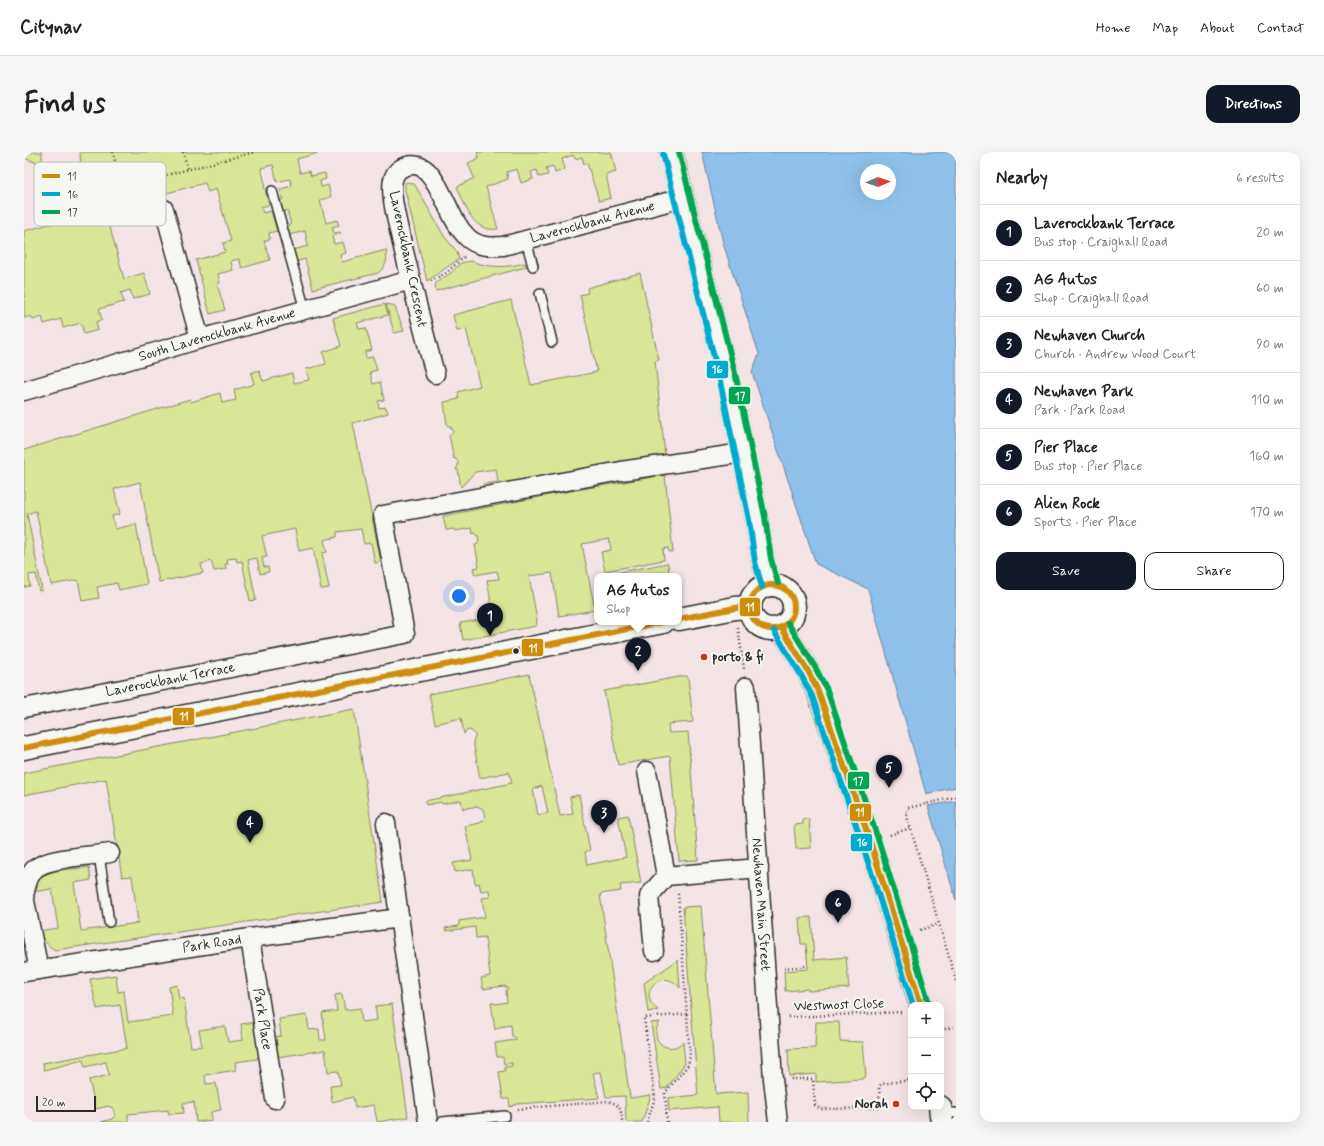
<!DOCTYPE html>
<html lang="en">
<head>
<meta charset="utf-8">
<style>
	:root { --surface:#fff; --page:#f6f6f6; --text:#202124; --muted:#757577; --line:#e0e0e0; --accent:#111827 }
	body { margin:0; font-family:Mynerve,sans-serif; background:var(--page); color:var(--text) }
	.controls { position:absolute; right:12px; bottom:12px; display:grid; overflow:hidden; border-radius:8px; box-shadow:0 4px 16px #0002 }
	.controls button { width:36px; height:36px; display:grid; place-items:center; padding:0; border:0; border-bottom:1px solid var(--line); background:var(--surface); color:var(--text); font:20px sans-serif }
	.compass { position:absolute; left:836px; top:12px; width:36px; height:36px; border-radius:50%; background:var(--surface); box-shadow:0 4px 16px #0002; rotate:88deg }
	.scale { position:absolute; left:12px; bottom:10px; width:60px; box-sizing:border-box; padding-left:4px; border:2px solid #2b2b2b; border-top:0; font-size:11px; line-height:14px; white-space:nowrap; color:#2b2b2b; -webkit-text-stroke:3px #f6f6f2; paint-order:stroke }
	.you { position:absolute; left:435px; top:444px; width:14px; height:14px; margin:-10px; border:3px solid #fff; border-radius:50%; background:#1a73e8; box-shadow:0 0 0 6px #1a73e833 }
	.badge { display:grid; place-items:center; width:26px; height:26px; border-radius:50%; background:var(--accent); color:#fff; font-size:13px; font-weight:700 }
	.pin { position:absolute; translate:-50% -33px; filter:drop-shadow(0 1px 2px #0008) }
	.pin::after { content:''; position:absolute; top:21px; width:14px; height:12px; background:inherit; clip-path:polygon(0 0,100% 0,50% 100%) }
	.popup { position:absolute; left:570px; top:421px; width:88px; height:52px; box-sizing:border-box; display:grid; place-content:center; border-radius:8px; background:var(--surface); filter:drop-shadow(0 1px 3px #0005); font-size:13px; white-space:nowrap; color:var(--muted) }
	.popup b { font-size:15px; color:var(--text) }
	.popup::after { content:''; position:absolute; left:50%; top:100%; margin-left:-8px; border:8px solid transparent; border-top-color:var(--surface) }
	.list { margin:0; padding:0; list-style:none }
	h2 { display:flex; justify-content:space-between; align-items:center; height:52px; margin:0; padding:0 16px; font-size:17px }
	h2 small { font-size:13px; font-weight:400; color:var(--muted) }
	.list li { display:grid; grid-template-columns:26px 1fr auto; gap:12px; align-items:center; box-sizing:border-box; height:56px; padding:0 16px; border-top:1px solid var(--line) }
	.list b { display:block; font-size:15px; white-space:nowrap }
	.list p { margin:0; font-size:13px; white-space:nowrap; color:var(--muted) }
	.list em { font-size:13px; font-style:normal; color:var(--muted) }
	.actions { display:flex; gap:8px; padding:12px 16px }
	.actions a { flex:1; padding:9px 0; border:1px solid var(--accent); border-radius:12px; text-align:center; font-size:14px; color:var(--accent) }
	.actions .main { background:var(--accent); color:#fff }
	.icon { flex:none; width:22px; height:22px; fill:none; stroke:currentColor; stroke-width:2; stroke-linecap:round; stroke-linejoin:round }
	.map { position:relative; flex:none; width:932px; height:970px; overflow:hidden; border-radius:12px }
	header { display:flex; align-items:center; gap:24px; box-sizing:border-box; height:56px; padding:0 20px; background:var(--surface); border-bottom:1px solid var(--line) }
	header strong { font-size:19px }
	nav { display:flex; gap:22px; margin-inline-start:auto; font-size:14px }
	.intro { display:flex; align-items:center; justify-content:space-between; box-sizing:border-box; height:96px; padding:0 24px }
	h1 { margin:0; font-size:28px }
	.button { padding:10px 18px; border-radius:12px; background:var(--accent); color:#fff; font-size:14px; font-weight:700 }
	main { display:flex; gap:24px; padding:0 24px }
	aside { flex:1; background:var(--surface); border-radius:12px; box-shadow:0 4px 16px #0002 }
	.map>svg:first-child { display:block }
	.green { fill:#d9e698; stroke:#828862; fill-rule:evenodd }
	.water { fill:#8fc1eb; stroke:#67859e; fill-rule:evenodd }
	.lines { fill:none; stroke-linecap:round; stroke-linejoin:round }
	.service-casing { stroke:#2b2b2b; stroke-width:12 }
	.minor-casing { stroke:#2b2b2b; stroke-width:21 }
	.tertiary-casing { stroke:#2b2b2b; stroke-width:25 }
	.primary-casing { stroke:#2b2b2b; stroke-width:25 }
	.path { stroke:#2b2b2b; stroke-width:2.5; stroke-dasharray:1 3; stroke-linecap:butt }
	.service { stroke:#f6f6f2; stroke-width:9 }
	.minor { stroke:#f6f6f2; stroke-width:18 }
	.tertiary { stroke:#f6f6f2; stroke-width:22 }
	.primary { stroke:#f6f6f2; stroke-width:22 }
	.bus-1-casing { stroke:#f6f6f2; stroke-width:9 }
	.bus-2-casing { stroke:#f6f6f2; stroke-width:9 }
	.bus-3-casing { stroke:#f6f6f2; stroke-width:9 }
	.bus-1 { stroke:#ce8d09; stroke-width:6 }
	.bus-2 { stroke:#00a9ce; stroke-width:6 }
	.bus-3 { stroke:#00a651; stroke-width:6 }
	.bus-dot { fill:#2b2b2b; stroke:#f6f6f2; stroke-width:1.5 }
	.poi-dot { fill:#c8321e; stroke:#f6f6f2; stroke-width:1.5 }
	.labels { text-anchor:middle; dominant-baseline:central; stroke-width:4; stroke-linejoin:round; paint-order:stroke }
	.street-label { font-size:14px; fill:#2b2b2b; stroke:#f6f6f2 }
	.poi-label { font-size:14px; font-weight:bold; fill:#2b2b2b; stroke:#f6f6f2; text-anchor:start }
	.key { fill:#f6f6f2; stroke:#b9b9b6; stroke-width:1 }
	.key-label { font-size:11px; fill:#2b2b2b }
	.line-badge { stroke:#f6f6f2; stroke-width:1.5 }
	.badge-label { font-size:11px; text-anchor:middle; font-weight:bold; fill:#fff }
</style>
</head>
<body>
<header>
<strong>Citynav</strong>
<nav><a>Home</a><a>Map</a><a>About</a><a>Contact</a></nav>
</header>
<div class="intro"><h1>Find us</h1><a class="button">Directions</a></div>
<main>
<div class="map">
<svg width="932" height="970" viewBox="0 0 932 970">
	<rect width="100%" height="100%" fill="#f5e4e6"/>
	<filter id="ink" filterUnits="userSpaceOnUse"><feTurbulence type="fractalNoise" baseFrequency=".025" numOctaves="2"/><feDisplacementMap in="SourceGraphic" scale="8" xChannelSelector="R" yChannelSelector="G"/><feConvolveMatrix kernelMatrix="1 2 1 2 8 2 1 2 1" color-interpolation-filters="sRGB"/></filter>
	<g filter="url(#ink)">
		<g class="green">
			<polygon points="0,0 18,0 18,11 11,10 0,6"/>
			<path d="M56 0H297L273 7 276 21 285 19 287 24 301 21 302 27 296 29 297 35 304 33 307 45 296 48 302 71 313 68 315 73 308 75 310 81 316 80 317 82 308 84 310 92 319 90 322 101 316 103 318 110 362 98C364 108 362 115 354 121L289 137 281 107 272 110 269 98 284 94 281 79 265 83 263 74 267 73 263 58 259 60 256 48 259 47 256 37 268 34 266 27 253 30 249 13 237 16 241 31 240 34 245 53 237 55 239 61 247 59 253 79 245 81 246 87 240 89 246 108 218 116 215 107 207 109 209 118 194 122 196 131 193 132 201 158 186 162 172 108 201 100 199 91 207 89 192 37 184 40 181 31 86 56 80 33 68 35 70 43 57 44 56 25H53V18H57Z"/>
			<path d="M453 0H580V1L587 0 592 20 582 23 587 46 575 49 563 11 560 12 558 5 551 7 549 3 538 7 541 17 531 21 529 14 522 16 524 23 515 25 513 18 507 20 509 27 497 31 493 17 483 20 484 27 462 35 474 77C448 81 442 54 433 35L450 26 444 11 455 6Z"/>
			<polygon points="382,30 389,31 391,33 420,84 433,100 435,107 403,129 381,38 381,32"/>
			<polygon points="81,57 100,127 120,121 126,142 109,147 106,138 97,141 100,150 75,157 78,168 72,170 74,178 60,182 57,171 39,176 37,167 20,172 18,165 9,168 7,164 0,166 0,79"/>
			<path d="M446 109C468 116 479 116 501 111L502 115 412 139 411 134 412 131 428 120 437 111Z"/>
			<path d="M616 121 635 208 631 209 641 303 459 335V332L474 330 472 317 451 320 437 335 434 318H432V317L433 316C435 312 434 309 431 306L430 307 425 283 427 282 429 279 427 275 423 273 420 250 435 247 434 240 456 234 442 177 433 179 429 163 487 148 507 233 573 220 556 143 564 141 563 136Z"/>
			<polygon points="361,152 364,163 333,171 335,177 342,176 348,198 341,200 342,206 349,205 353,218 346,220 349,232 356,230 360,248 354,249 355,256 362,255 364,261 329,271 357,410 351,411 347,391 340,392 337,377 313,380 313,385 300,388 303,400 298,401 305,436 297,437 289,396 275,399 271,377 238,384 243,405 238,406 240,415 244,415 245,420 236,422 233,406 224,408 232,448 226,449 218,409 213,410 212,406 203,407 204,412 201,412 202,417 190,419 187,409 177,412 179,421 135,430 116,330 90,337 96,362 88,364 91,377 112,372 123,432 95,438 93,431 73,435 75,446 58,449 54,428 27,433 12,359 3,362 18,438 15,439 12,422 5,423 6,434 0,435 0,298 166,247 167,250 196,241 198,251 212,248 210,238 230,232 227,221 235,218 239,229 268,221 270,231 285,228 282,217 302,212 299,200 317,194 309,166"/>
			<polygon points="362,152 368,153 371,155 380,179 370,181"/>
			<polygon points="641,323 649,400 645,400 644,396 639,397 640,408 581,419 577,400 587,398 585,387 558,392 571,458 535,464 528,421 505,424 513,468 512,474 439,488 436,471 470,466 463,428 475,427 473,419 451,423 449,416 455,415 451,393 453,393 455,389 454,384 451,381 449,382 448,376 431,379 430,377 422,378 419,364 546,339"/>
			<polygon points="644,411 645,424 582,424 581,423"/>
			<path d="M505 522 536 664 549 662 546 645 555 643 566 698 561 700 563 713 602 705 594 665 604 663 617 731 596 733 597 739 576 742 606 946 627 943 618 970H602L601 944 582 945 577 920 569 921 575 946 493 952 486 955 485 947H479L475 920 481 919V915L488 914V911L480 912 479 905H473L471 891 492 888V886L488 884 487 873 475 875 471 878 467 850 472 852 483 850 482 839 484 836 480 834 459 837 457 826 466 824 461 785 452 786 451 775 422 779 421 776 435 774V769L461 765 458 746 466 745 465 738 457 739 455 731 451 732 449 717 431 720 429 711 448 708 441 674 456 671 461 666 459 657 453 654 439 657 437 648 418 652 417 650 402 653 401 649 488 631 485 620 456 626 449 589 451 585V582L446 578 442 579 440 582 437 566 411 572 405 542ZM518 634 524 661 514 663 509 637Z"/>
			<polygon points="660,524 663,524 664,525 669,570 644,572 645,581 664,580 674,708 655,709 646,604 594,613 580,539"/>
			<path d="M330 557 359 750 31 798C23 793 19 788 14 779L34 776 28 737 8 740C10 734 11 730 16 726 25 717 53 717 65 715L67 728 50 731 57 779 114 771 108 724 98 725 82 627 0 643V621Z"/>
			<polygon points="779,667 785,667 787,696 772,697 770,673 779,672"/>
			<polygon points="677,754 692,942 724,940 725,970 695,970 694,955 645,959 644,946 674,943 659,755"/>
			<polygon points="787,765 790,808 822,805 825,836 784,839 784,837 761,839 760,819 784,817 782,792 777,792 775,766"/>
			<path d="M654 808 656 836C638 813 611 842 634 858L624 860 620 831Z"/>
			<polygon points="92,823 94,840 100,839 104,870 149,864 145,835 153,833 155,847 160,846 167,895 178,894 175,878 201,874 204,890 219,888 217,872 231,870 236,901 233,907 211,910 212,918 181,923 182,932 192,931 197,958 187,960 188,968 172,970 170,950 159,951 160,961 145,962 144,958 104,962 104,970 77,970 88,967 91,964 89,956 84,954 72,957 65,928 85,923 82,910 61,915 59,908 20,918 19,911 103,896 96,853 73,857 66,827"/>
			<polygon points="318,842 321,858 336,856 338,870 353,868 351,854 368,852 384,965 353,970 350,953 331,956 329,945 308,950 306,934 317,933 314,919 304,920 301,898 253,905 249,885 257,884 255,867 283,863 285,878 295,877 296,888 302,888 298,861 313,859 311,843"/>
			<path d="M636 870C623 887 644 905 659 890L661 911 643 936 637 937 627 871Z"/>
			<polygon points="792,870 815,870 816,889 839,890 842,925 838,927 792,930 792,922 765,924 764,897 791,896"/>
		</g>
		<g class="water">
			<path d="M678 0H932V635L902 642 844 437 792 412 728 220 735 202 699 91ZM842 18H866V42H842Z"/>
			<polygon points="932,649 932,748 904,654"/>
		</g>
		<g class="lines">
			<g class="service-casing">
				<g id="service">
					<polyline points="248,39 281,158"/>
					<polyline points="502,88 509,114"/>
					<polyline points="516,141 528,190"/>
					<polyline points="75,703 85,770"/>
					<polyline points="917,961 932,961"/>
					<polyline points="418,970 481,964"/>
				</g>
			</g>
			<g class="minor-casing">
				<g id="minor">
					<polyline points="140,57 176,187"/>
					<path id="s1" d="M411 222C399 177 388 133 377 87 374 72 364 38 370 25 372 19 378 15 383 14 390 12 398 14 403 19 421 38 425 68 444 86 454 95 466 95 479 94L658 46"/>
					<path id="s2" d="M0 239 176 187 387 128"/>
					<path id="s3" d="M722 535 749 927 754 970"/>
					<path id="s4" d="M0 556 381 482 359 363 597 319 719 301"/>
					<polyline points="623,619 642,724"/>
					<polyline points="362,671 404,970"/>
					<path id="s5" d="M226 786 251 947"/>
					<polyline points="630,799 625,744 642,724 735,716"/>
					<path d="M15 818 0 744C2 734 4 722 12 716 26 705 68 704 86 701"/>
					<path id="s6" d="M0 820 226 786 376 766"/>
				</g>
			</g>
			<g class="tertiary-casing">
				<g id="tertiary">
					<polyline points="655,467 711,456 726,455"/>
					<polyline points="0,596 639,470"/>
				</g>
			</g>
			<g class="primary-casing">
				<g id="primary">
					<polyline points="647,0 704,227 733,367 739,409 746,433"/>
					<circle cx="748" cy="455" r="22"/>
					<polyline points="757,475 784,519 795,541 846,689 897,853"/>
					<polyline points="916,955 918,970"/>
				</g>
			</g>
			<g class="path">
				<path d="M89 0C92 12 93 31 108 32L231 0"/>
				<polyline points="159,0 164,18"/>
				<polyline points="407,129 422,121 440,105"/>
				<polyline points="714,476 720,517"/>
				<polyline points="932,645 884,656 883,664 932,829"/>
				<polyline points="866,683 886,676"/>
				<polyline points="896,778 915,772"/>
				<polyline points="760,816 784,814"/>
				<polyline points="764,865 879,860"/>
				<polyline points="917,878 932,874"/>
				<polyline points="767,927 789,927 791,953 796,957 854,956 856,953 855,936 857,932 887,928"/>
				<path d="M494 957 584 949C596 952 598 959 598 970"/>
				<polyline points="623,970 631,946 620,866 663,862"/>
				<polyline points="643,970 641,941 664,913 666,904 654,741"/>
			</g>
			<use href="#service" class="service"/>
			<use href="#minor" class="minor"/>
			<use href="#tertiary" class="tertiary"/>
			<use href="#primary" class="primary"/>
			<g class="bus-1-casing">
				<g id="bus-1">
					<circle cx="748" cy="455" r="22"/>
					<polyline points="655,467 711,456 726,455"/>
					<polyline points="757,475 784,519 795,541 846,689 897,853"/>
					<polyline points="0,596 639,470"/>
				</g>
			</g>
			<g class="bus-2-casing">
				<g id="bus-2">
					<polyline points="639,2 696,229 725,368 731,410 738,435"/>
					<polyline points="750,479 777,523 788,544 838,691 889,853"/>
				</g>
			</g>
			<g class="bus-3-casing">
				<g id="bus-3">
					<polyline points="655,0 712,225 741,365 747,407 754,431"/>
					<polyline points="764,471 791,515 803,538 854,687 905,851"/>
				</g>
			</g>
			<use href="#bus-1" class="bus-1"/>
			<use href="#bus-2" class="bus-2"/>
			<use href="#bus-3" class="bus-3"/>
		</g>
	</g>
	<circle class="bus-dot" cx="492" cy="499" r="3.5"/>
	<g class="poi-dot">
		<circle cx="680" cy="505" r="4"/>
		<circle cx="872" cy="952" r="4"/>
	</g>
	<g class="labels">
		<g class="street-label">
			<text stroke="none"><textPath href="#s1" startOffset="450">Laverockbank Avenue</textPath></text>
			<text transform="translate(384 107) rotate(78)">Laverockbank Crescent</text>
			<text stroke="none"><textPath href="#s2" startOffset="201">South Laverockbank Avenue</textPath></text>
			<text stroke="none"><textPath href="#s4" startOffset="149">Laverockbank Terrace</textPath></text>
			<text stroke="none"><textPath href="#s3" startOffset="218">Newhaven Main Street</textPath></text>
			<text stroke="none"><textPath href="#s6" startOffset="190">Park Road</textPath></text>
			<text transform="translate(815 853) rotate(-2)">Westmost Close</text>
			<text stroke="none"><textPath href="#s5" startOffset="82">Park Place</textPath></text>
		</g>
		<g class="poi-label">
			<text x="688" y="505">porto &amp; fi</text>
			<text x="864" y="952" text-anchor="end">Norah</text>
		</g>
	</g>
	<rect x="10" y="10" width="132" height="64" rx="6" class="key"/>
	<rect x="18" y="22" width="18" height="4" fill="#ce8d09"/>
	<rect x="18" y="40" width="18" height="4" fill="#00a9ce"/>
	<rect x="18" y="58" width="18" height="4" fill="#00a651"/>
	<g class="key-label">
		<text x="43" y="28">11</text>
		<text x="43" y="46">16</text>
		<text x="43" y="64">17</text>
	</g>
	<g class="line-badge">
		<rect x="682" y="208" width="23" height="19" rx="4" fill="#00a9ce"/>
		<rect x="704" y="234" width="23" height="19" rx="4" fill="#00a651"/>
		<rect x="715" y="445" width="22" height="20" rx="4" fill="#ce8d09"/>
		<rect x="497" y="486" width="23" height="19" rx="4" fill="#ce8d09"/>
		<rect x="148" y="555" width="23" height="19" rx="4" fill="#ce8d09"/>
		<rect x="823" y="619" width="23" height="19" rx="4" fill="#00a651"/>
		<rect x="825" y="651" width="23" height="19" rx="4" fill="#ce8d09"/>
		<rect x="826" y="681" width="23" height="19" rx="4" fill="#00a9ce"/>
	</g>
	<g class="badge-label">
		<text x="693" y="221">16</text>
		<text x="716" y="248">17</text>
		<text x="726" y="459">11</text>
		<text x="509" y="500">11</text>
		<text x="160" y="568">11</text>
		<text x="834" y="633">17</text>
		<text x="836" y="664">11</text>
		<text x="838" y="694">16</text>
	</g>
</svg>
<div class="controls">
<button>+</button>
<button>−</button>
<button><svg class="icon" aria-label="locate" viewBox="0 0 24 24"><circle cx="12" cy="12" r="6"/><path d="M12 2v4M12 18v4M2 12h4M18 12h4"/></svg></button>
</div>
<svg class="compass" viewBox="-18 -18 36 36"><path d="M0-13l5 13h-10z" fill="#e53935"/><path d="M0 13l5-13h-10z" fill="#757577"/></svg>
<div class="scale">20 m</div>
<div class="you"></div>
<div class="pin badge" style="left:466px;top:484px">1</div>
<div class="pin badge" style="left:614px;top:519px">2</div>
<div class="popup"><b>AG Autos</b>Shop</div>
<div class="pin badge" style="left:580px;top:681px">3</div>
<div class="pin badge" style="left:226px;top:691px">4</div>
<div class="pin badge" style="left:865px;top:636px">5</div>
<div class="pin badge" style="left:814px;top:771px">6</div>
</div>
<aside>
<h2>Nearby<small>6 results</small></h2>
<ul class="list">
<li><span class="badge">1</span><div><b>Laverockbank Terrace</b><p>Bus stop · Craighall Road</p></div><em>20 m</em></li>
<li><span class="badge">2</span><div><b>AG Autos</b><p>Shop · Craighall Road</p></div><em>60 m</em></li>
<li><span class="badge">3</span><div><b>Newhaven Church</b><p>Church · Andrew Wood Court</p></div><em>90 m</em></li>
<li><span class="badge">4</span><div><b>Newhaven Park</b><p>Park · Park Road</p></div><em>110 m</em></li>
<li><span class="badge">5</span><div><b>Pier Place</b><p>Bus stop · Pier Place</p></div><em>160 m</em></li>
<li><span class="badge">6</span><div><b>Alien Rock</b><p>Sports · Pier Place</p></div><em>170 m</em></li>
</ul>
<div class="actions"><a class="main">Save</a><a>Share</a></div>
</aside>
</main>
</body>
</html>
